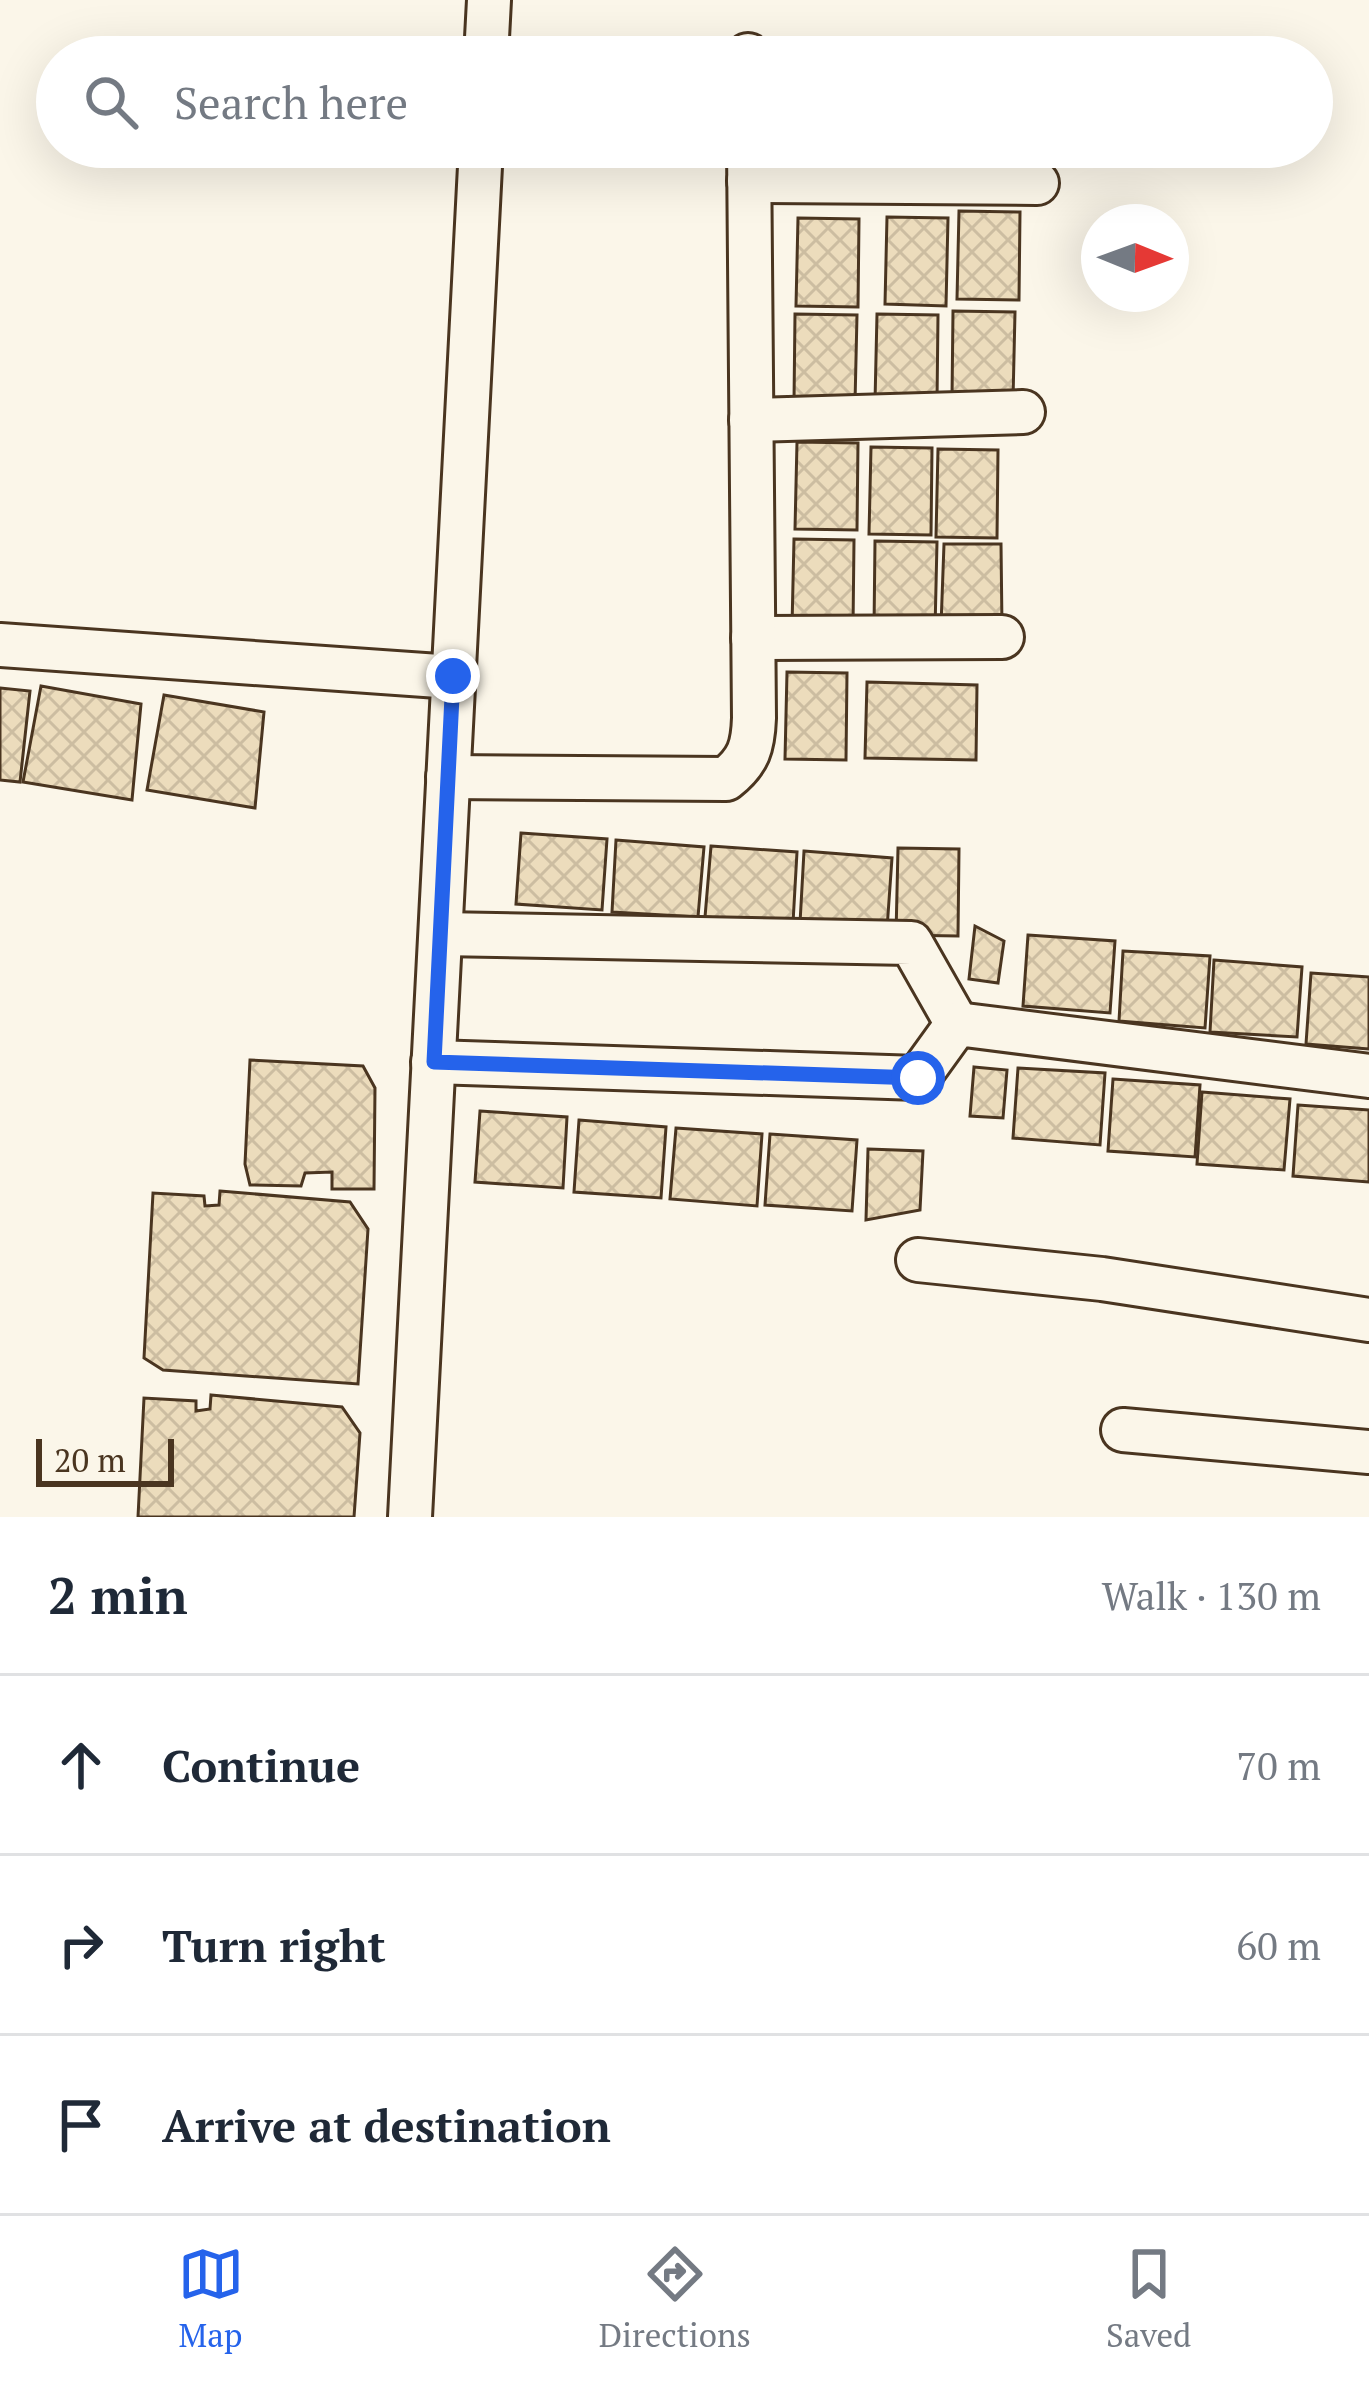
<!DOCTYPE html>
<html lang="en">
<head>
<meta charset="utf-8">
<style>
	:root { --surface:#fff; --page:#f6f6f7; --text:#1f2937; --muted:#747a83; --line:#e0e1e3; --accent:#2563eb }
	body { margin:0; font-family:"PT Serif",serif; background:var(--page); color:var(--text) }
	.compass { position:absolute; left:1081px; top:204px; width:108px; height:108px; border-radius:50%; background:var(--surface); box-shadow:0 12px 48px #0002; rotate:91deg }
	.scale { position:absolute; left:36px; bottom:30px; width:138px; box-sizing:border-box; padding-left:12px; border:6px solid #4a3520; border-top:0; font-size:33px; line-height:42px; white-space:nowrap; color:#4a3520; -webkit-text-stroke:9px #fbf6e9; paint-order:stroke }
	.stop { position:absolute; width:36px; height:36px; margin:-27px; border:9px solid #2563eb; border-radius:50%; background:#fff }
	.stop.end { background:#2563eb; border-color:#fff; box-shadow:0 3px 12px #0008 }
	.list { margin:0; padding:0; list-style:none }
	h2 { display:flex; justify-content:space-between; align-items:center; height:156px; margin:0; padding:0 48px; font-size:51px }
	h2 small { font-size:39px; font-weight:400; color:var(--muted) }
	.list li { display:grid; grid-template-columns:78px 1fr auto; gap:36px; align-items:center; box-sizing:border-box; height:180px; padding:0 48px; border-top:3px solid var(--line) }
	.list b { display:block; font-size:45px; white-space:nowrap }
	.list em { font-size:39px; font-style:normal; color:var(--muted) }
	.icon { flex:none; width:66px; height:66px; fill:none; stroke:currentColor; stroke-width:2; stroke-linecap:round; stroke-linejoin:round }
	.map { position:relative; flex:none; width:1369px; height:1517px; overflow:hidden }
	.search { position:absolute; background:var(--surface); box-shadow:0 12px 48px #0002; left:36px; right:36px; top:36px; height:132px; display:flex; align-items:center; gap:30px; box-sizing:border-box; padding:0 42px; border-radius:66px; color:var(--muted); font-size:45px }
	.sheet { height:696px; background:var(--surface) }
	nav { display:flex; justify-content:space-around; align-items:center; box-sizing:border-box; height:168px; border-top:3px solid var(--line); background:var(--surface); font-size:33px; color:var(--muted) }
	nav a { display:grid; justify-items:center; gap:6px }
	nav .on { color:var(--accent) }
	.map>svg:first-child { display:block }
	.building { fill:url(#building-cross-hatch); stroke:#4a3520; stroke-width:3 }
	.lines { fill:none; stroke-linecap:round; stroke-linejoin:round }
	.minor-casing { stroke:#4a3520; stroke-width:48 }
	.minor { stroke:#fbf6e9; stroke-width:42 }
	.route { stroke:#2563eb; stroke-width:15 }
</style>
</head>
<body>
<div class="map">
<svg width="1369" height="1517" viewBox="0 0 1369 1517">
	<defs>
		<pattern id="building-cross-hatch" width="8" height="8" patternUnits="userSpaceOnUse" patternTransform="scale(3)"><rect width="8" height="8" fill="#ecdcbc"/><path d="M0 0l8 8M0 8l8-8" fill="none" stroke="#ccbda1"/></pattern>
	</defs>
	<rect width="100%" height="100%" fill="#fbf6e9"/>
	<g class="building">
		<polygon points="774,147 835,147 835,159 774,158"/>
		<polygon points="959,211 1020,212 1019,300 957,299"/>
		<polygon points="887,217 948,218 946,306 885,304"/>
		<polygon points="798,218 859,219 858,307 796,306"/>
		<polygon points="953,311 1015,312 1013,400 952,399"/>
		<polygon points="795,314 857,315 855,403 794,402"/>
		<polygon points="877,314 938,315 937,403 875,402"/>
		<polygon points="797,442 858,443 857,530 795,529"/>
		<polygon points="871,447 932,448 931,535 869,534"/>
		<polygon points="938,449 998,450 997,538 936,537"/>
		<polygon points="794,539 854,540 853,628 792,627"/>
		<polygon points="875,541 937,542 935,630 874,629"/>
		<polygon points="944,544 1001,544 1002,627 941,626"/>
		<polygon points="787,672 847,673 846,760 785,759"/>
		<polygon points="867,682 977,685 976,760 865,758"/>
		<polygon points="41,686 141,704 132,800 23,782"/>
		<polygon points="0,688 30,691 20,782 0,780"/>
		<polygon points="164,695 264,712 255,808 147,790"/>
		<polygon points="521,833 607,839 602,910 516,904"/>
		<polygon points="616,840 704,847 698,917 612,912"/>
		<polygon points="711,846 797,852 793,923 705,917"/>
		<polygon points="898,848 959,849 958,936 896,935"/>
		<polygon points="804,851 892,858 887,929 800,923"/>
		<polygon points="975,926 1004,941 998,983 969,979"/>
		<polygon points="1028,935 1115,941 1110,1013 1023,1006"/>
		<polygon points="1123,951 1210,956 1205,1028 1119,1021"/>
		<polygon points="1214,960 1302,967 1297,1037 1210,1032"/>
		<polygon points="1311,973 1369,977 1369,1049 1306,1044"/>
		<polygon points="250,1060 363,1066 375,1088 374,1189 332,1189 332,1172 305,1173 301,1186 250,1185 245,1164"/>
		<polygon points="974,1067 1007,1070 1003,1118 970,1116"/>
		<polygon points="1018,1068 1105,1073 1100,1145 1013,1138"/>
		<polygon points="1113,1079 1200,1085 1195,1157 1108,1151"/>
		<polygon points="1202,1092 1290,1099 1284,1170 1197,1164"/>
		<polygon points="1298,1105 1369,1110 1369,1182 1293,1176"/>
		<polygon points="480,1111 567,1117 563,1188 475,1182"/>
		<polygon points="579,1120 666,1127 661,1198 574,1192"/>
		<polygon points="676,1128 762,1134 757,1206 670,1199"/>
		<polygon points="770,1134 857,1140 852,1211 765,1205"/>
		<polygon points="868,1149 923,1151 920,1210 866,1220"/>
		<polygon points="220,1191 350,1202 368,1229 358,1384 163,1370 144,1358 153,1193 204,1196 205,1206 219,1205"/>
		<polygon points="211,1395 342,1407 360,1433 354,1517 138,1517 144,1398 196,1401 196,1411 210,1409"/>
	</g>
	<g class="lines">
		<g class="minor-casing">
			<g id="minor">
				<polyline points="748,55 748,57"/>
				<polyline points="486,57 489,0"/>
				<polyline points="749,181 1037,183"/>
				<polyline points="751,420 1023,412"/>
				<polyline points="753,638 1002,637"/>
				<polyline points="0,645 453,677"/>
				<path d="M448 777 726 779C749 761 753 746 754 718L749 147"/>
				<polyline points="441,934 911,943 957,1024"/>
				<polyline points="433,1062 918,1078 957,1024 1369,1076"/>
				<polyline points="918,1260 1102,1279 1369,1320"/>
				<polyline points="1123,1430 1369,1452"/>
				<polyline points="410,1517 481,147"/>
			</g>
		</g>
		<use href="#minor" class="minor"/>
	</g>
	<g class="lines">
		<polyline class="route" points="453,676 434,1062 918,1078"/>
	</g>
</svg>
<svg class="compass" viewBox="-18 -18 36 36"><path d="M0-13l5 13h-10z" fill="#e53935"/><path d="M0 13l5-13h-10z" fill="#747a83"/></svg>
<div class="scale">20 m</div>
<div class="stop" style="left:918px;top:1078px"></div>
<div class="stop end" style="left:453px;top:676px"></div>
<div class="search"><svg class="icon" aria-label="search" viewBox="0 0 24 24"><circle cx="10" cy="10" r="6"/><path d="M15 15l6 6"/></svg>Search here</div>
</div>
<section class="sheet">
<h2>2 min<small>Walk · 130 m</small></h2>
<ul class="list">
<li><svg class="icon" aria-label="ahead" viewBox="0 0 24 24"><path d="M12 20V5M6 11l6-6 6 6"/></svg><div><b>Continue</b></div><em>70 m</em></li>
<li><svg class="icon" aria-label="right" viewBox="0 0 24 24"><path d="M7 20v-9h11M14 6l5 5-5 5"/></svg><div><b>Turn right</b></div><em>60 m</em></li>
<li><svg class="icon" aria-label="arrive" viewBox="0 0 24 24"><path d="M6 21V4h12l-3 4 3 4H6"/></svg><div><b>Arrive at destination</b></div></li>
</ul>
</section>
<nav>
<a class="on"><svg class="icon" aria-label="map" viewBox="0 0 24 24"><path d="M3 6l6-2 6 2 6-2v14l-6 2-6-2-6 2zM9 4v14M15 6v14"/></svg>Map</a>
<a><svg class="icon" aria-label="directions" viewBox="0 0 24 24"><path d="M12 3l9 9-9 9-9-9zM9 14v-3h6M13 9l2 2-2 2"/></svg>Directions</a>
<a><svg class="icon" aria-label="saved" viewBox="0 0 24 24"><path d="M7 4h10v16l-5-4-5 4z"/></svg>Saved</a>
</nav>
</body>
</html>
